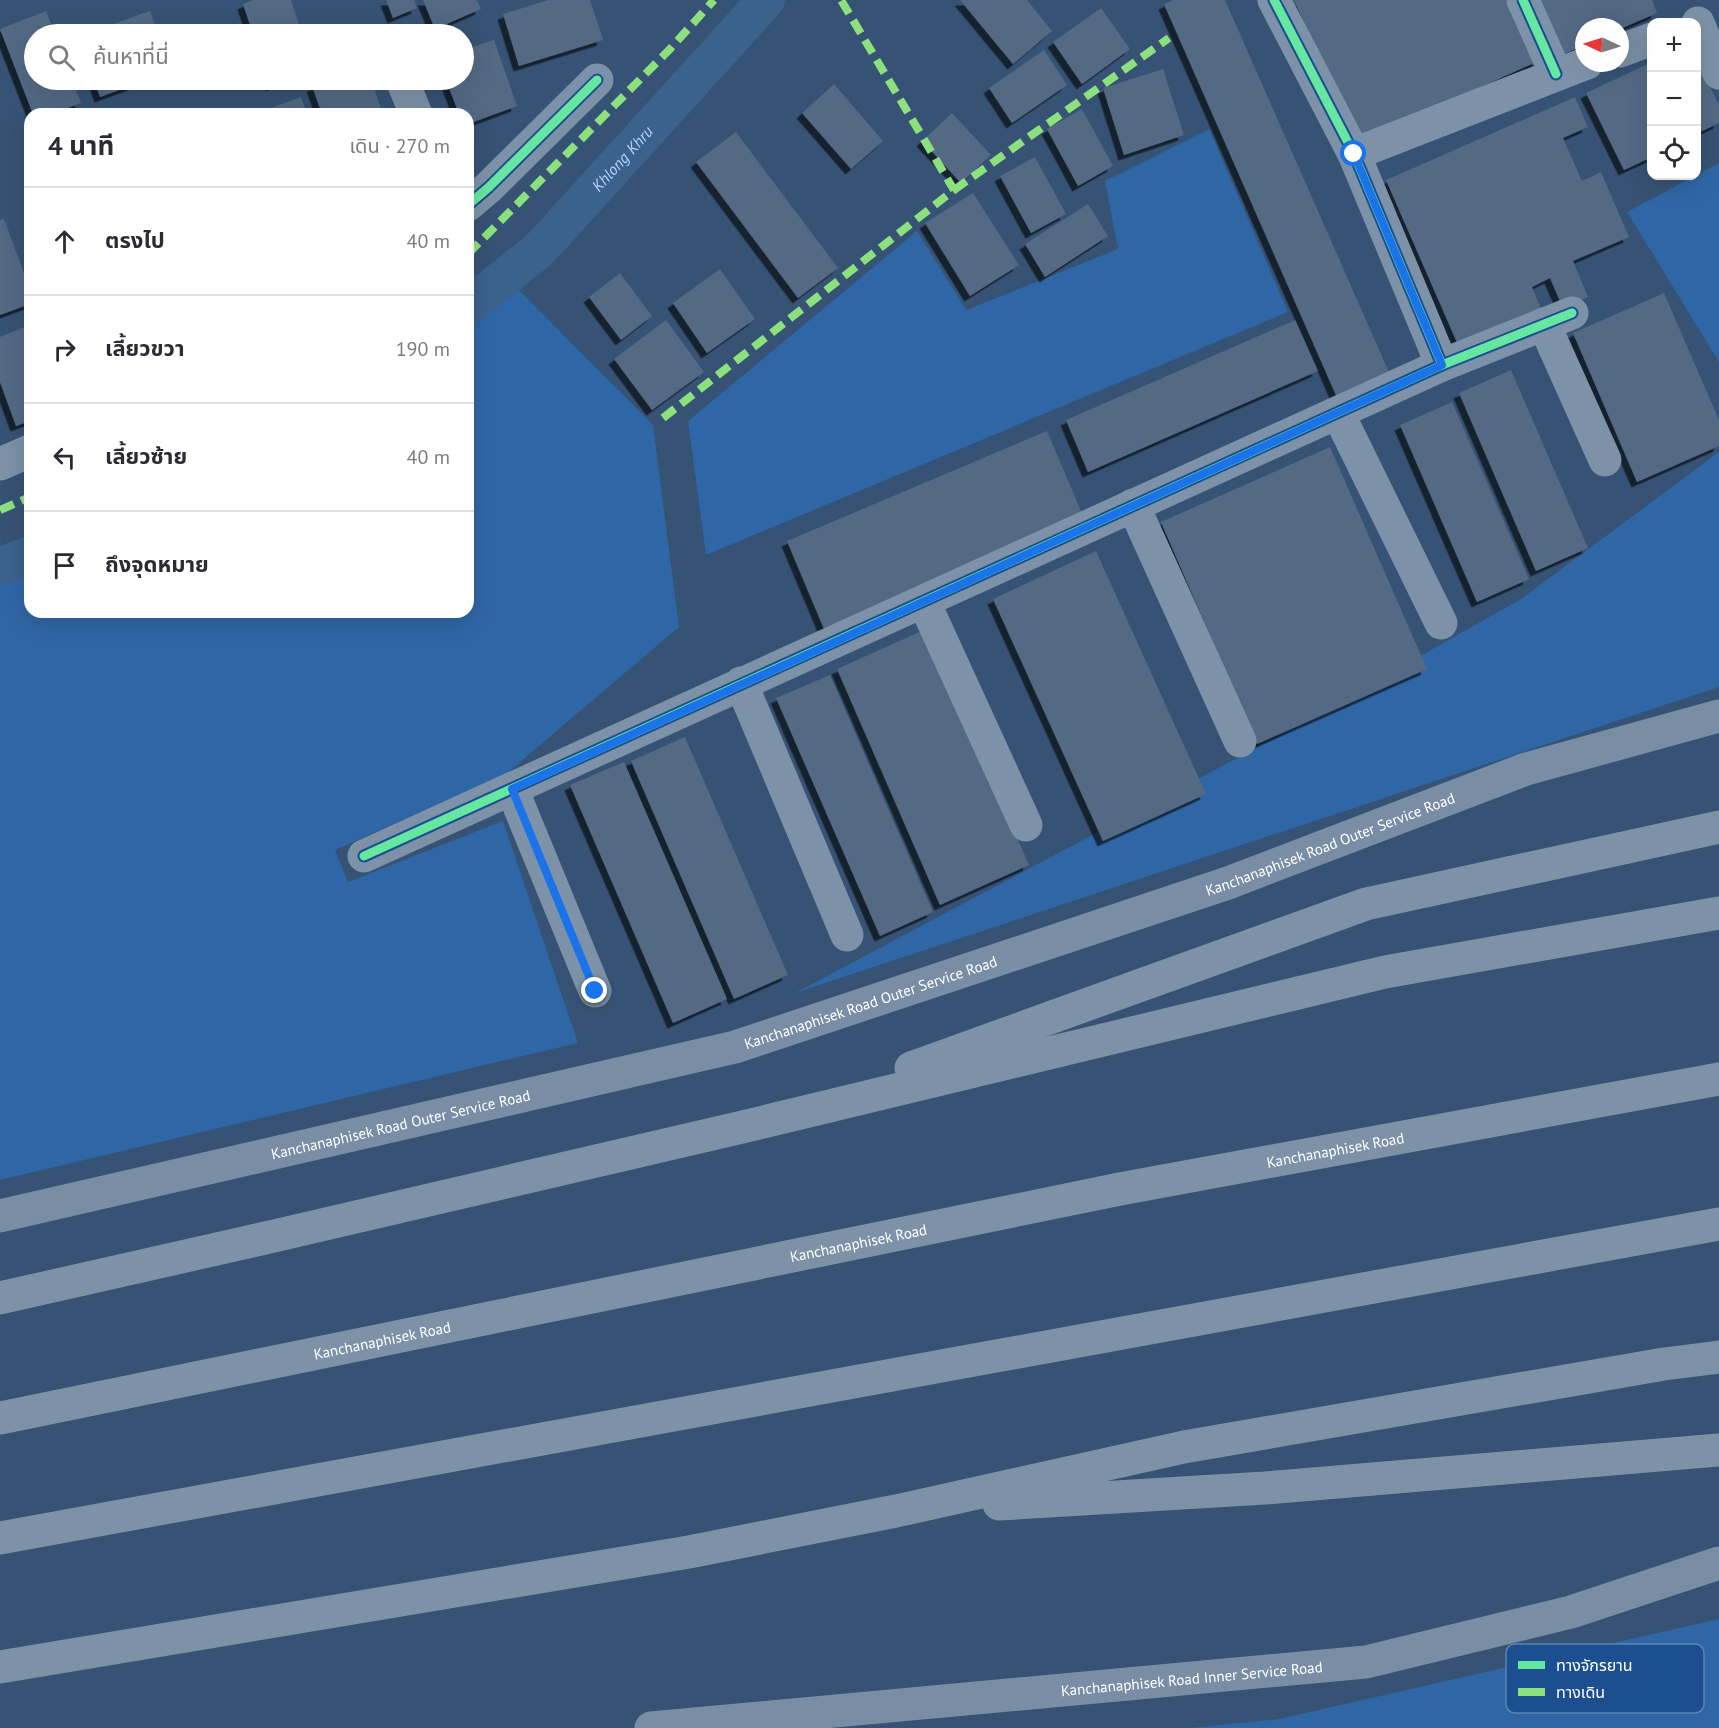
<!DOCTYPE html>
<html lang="th">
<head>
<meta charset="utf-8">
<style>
	:root { --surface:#fff; --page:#f7f7f7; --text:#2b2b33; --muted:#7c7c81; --line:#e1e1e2 }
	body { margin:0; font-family:"PT Sans","Noto Sans Thai",sans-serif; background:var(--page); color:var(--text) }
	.controls { position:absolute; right:18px; top:18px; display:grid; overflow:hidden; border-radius:12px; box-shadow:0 6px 24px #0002 }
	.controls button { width:54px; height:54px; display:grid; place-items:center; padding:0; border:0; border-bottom:2px solid var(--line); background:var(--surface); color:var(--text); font:30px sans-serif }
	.compass { position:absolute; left:1575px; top:18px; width:54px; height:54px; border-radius:50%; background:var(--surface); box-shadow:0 6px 24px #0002; rotate:274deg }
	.stop { position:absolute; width:18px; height:18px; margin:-14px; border:4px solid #1a73e8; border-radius:50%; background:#fff }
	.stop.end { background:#1a73e8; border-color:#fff; box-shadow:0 2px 6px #0008 }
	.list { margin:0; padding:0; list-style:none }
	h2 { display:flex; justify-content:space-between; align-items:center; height:78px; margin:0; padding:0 24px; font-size:26px }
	h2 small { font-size:20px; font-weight:400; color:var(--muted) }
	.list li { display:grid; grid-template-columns:39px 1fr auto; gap:18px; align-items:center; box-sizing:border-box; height:108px; padding:0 24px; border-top:2px solid var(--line) }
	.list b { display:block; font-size:22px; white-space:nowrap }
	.list em { font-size:20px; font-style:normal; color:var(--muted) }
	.icon { flex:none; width:33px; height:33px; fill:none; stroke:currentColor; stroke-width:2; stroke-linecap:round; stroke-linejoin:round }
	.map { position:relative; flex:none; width:1719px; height:1728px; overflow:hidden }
	.search { position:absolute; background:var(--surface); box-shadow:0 6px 24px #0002; left:24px; top:24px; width:450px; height:66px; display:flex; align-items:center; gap:15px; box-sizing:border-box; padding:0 21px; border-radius:33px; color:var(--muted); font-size:22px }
	.panel { position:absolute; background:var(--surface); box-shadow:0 6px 24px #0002; left:24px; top:108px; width:450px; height:510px; border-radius:18px }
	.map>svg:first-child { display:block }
	.green { fill:#2f66a5 }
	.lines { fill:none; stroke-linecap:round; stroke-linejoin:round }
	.canal { stroke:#3b618d; stroke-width:38 }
	.building { fill:#526984; filter:url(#shadow) }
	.street { stroke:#7d92a8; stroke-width:33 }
	.secondary { stroke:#798da4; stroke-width:33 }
	.highway { stroke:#7e92a7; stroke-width:33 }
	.quiet { stroke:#8de07e; stroke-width:8; stroke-dasharray:15 8; stroke-linecap:butt }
	.cycleway-casing { stroke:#1b4f8f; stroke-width:13 }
	.cycleway { stroke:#66e7a1; stroke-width:9 }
	.route { stroke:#1a73e8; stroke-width:8 }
	.labels { text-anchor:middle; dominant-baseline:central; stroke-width:4.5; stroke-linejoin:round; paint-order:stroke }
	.street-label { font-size:15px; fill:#fff; stroke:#1b4f8f }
	.water-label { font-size:16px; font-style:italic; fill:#b5d3f5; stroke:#1b4f8f }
	.key { fill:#1b4f8f; stroke:#5f84b1; stroke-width:1.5 }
	.key-label { font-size:16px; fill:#fff }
</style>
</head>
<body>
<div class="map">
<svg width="1719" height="1728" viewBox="0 0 1719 1728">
	<defs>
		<filter id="shadow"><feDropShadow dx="-5.5" dy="5.5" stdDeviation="0" flood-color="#0009"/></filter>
	</defs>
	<rect width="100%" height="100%" fill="#365274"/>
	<g class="green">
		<polygon points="1209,129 1288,312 706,555 688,421 917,231 966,310 1118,249 1105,181"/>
		<polygon points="1719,163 1719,362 1627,212"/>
		<polygon points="515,286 653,425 679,627 506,774 335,850 348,882 503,821 578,1043 0,1180 0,573 30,560 30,612 468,612 468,325"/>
		<polygon points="1719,452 1719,687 795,993 1275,738 1521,599"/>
		<polygon points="1719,1619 1719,1728 1190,1728 1279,1719"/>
	</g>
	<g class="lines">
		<g class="canal">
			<path id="s1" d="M468 306 540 249 766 0"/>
			<polyline points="0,566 30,555"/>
		</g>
	</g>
	<g class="building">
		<polygon points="253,0 291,0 302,34 253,34 243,4"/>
		<polygon points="386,0 414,0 417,8 393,18"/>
		<polygon points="423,0 477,0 481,9 435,29"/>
		<polygon points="548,0 590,0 603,40 519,66 503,14"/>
		<polygon points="960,0 1027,0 1052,31 1013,64"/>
		<polygon points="1173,0 1225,0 1392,379 1339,402 1164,4"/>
		<polygon points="1294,0 1511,0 1538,61 1358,143"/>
		<polygon points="1535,0 1652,0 1657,13 1620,29 1620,27 1584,27 1584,45 1560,56"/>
		<polygon points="1101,8 1130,49 1082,84 1053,42"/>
		<polygon points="46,11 55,34 34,34 34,80 72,80 81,103 52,114 33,114 0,29"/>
		<polygon points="150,11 158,34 85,34"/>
		<polygon points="494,40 517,106 468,124 468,114 459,114 446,80 464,80 464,50"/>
		<polygon points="1044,50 1067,85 1012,123 989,88"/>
		<polygon points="1696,58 1719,105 1719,123 1696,134"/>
		<polygon points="1652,62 1652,157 1624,170 1586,93"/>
		<polygon points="1163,69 1184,135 1124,155 1103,88"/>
		<polygon points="94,80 147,80 100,97"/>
		<polygon points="269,80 288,80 271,86"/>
		<polygon points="331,80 371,80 383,114 322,114 312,86"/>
		<polygon points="834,84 883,141 851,169 802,113"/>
		<polygon points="301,97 307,114 254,114"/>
		<polygon points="1575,97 1588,127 1563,138 1582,181 1601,172 1629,237 1573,261 1588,297 1563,308 1550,278 1532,287 1542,311 1459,347 1386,180"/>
		<polygon points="1082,109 1113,166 1078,186 1047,129"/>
		<polygon points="952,113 991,155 961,183 922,141"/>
		<polygon points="736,132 838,268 798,298 696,162"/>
		<polygon points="1035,157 1066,214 1031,233 1000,176"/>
		<polygon points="973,193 1019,265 970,296 925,223"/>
		<polygon points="1088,204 1108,236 1045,277 1025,244"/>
		<polygon points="4,219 30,289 30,304 0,315 0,220"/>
		<polygon points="720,269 755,319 707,353 673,303"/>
		<polygon points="620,273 652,316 621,340 589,297"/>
		<polygon points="1664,293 1719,420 1719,446 1637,482 1573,333"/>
		<polygon points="666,320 704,372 652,410 614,359"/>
		<polygon points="1295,320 1318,371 1088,472 1066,420"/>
		<polygon points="30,325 30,421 16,426 0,382 0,337"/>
		<polygon points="1511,370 1588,548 1536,571 1459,393"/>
		<polygon points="1452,402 1529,579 1477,602 1400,425"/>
		<polygon points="1047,431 1084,518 824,629 787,541"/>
		<polygon points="1330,447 1427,669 1257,744 1161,522"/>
		<polygon points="1096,551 1206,794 1103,841 993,599"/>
		<polygon points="926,629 1029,865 940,905 837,669"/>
		<polygon points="830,675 933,912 880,936 776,698"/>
		<polygon points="685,737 788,975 734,999 631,761"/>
		<polygon points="624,762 727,999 673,1023 570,785"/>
	</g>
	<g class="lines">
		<g class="street">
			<polyline points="1274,0 1354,154 1442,365"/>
			<polyline points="1523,0 1556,74"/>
			<polyline points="1698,23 1719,73"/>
			<polyline points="1620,51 1652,39"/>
			<polyline points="402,80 416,114"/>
			<polyline points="1354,154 1587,63"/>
			<polyline points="468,205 489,187 597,80"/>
			<polyline points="1544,324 1605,460"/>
			<polyline points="1338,413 1441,623"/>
			<polyline points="0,464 30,451"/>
			<polyline points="1133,505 1240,741"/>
			<polyline points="924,602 1026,825"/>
			<polyline points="741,683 847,935"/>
			<polyline points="512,789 595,991"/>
			<polyline points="364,856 1442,365 1572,313"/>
		</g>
		<g class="secondary">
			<path id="s2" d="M0 1216 735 1047 1228 883 1526 769 1719 716"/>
			<path id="s3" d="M651 1728 1366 1662 1571 1612 1719 1563"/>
		</g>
		<g class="highway">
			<polyline points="911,1068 1366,904 1719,827"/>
			<polyline points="0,1298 274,1236 751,1125 1385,972 1719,913"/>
			<path id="s4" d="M0 1418 1120 1189 1719 1079"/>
			<polyline points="999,1504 1265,1488 1719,1450"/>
			<polyline points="0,1538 1719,1224"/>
			<polyline points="0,1667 689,1552 896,1511 1184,1447 1664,1364 1719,1357"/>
		</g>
		<g class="quiet">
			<polyline points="954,190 1169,38"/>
			<polyline points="468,254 670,49 714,0"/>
			<polyline points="663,418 954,190 841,0"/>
			<polyline points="0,510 30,497"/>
		</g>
		<g class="cycleway-casing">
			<g id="cycleway">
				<polyline points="1274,0 1354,154 1442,365"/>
				<polyline points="1523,0 1556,74"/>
				<polyline points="468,205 489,187 597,80"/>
				<polyline points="364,856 1442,365 1572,313"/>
			</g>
		</g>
		<use href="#cycleway" class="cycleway"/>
	</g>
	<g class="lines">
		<polyline class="route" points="595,991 512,789 1442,365 1354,154"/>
	</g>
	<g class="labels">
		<g class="street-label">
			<text stroke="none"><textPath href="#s2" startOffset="1383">Kanchanaphisek Road Outer Service Road</textPath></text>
			<text stroke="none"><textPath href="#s2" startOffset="897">Kanchanaphisek Road Outer Service Road</textPath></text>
			<text stroke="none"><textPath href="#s2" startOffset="411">Kanchanaphisek Road Outer Service Road</textPath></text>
			<text stroke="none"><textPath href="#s4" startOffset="1362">Kanchanaphisek Road</textPath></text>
			<text stroke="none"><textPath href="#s4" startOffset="876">Kanchanaphisek Road</textPath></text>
			<text stroke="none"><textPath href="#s4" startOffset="390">Kanchanaphisek Road</textPath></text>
			<text stroke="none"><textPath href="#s3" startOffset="543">Kanchanaphisek Road Inner Service Road</textPath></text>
		</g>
		<g class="water-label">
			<text stroke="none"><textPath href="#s1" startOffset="214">Khlong Khru</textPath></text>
		</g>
	</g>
	<rect x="1506" y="1644" width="198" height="69" rx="9" class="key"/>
	<rect x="1518" y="1661" width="27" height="8" fill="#66e7a1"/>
	<rect x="1518" y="1688" width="27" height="8" fill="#8de07e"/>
	<g class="key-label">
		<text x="1556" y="1671">ทางจักรยาน</text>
		<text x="1556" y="1698">ทางเดิน</text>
	</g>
</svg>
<div class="controls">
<button>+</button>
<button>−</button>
<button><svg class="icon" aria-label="locate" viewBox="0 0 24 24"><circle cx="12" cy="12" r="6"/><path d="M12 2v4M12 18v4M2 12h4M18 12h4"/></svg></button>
</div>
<svg class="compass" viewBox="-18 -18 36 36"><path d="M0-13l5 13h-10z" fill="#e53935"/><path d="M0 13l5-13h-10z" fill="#7c7c81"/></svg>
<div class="stop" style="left:1354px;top:154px"></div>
<div class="stop end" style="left:595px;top:991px"></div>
<div class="search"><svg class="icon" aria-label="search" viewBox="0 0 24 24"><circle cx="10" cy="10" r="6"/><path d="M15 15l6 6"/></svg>ค้นหาที่นี่</div>
<section class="panel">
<h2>4 นาที<small>เดิน · 270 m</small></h2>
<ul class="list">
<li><svg class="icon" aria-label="ahead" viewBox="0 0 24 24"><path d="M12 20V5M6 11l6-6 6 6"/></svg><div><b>ตรงไป</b></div><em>40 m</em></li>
<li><svg class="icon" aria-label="right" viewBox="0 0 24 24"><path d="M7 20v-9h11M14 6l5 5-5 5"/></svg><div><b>เลี้ยวขวา</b></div><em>190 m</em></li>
<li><svg class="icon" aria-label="left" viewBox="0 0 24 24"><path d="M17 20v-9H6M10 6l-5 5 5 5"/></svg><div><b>เลี้ยวซ้าย</b></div><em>40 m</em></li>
<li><svg class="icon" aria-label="arrive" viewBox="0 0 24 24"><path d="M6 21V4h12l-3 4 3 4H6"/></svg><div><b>ถึงจุดหมาย</b></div></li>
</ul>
</section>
</div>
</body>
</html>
